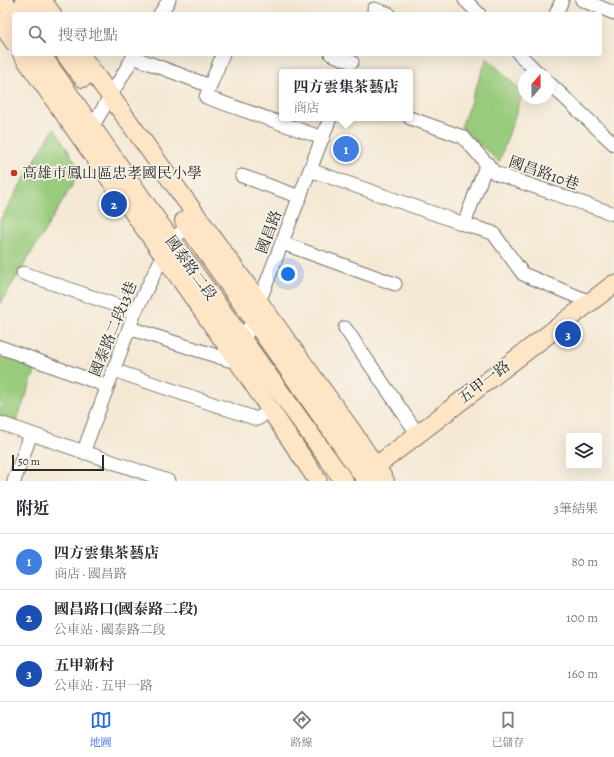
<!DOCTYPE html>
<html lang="zh-TW">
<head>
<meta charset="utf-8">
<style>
	:root { --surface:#fff; --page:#f7f7f7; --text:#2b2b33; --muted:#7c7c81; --line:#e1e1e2; --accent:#2563eb }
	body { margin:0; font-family:Alegreya,"Noto Serif TC",serif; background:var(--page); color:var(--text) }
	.controls { position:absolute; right:12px; bottom:12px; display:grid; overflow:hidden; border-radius:4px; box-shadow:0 4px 16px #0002 }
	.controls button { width:36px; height:36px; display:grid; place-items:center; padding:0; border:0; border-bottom:1px solid var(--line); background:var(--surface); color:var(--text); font:20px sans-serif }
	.compass { position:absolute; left:518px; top:68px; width:36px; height:36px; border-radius:50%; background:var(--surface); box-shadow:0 4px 16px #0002; rotate:20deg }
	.scale { position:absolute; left:12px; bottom:10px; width:92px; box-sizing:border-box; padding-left:4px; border:2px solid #2b2b2b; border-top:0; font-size:11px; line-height:14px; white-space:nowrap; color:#2b2b2b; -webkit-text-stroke:3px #f7f3e8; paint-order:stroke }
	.you { position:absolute; left:288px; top:274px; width:14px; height:14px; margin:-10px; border:3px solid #fff; border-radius:50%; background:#1a73e8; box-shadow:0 0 0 6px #1a73e833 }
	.badge { display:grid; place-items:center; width:26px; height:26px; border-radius:50%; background:var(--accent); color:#fff; font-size:13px; font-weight:700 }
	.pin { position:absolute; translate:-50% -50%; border:2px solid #fff; box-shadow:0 1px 4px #0006 }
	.popup { position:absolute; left:279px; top:69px; width:134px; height:52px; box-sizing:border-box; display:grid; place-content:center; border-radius:4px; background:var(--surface); filter:drop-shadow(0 1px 3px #0005); font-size:13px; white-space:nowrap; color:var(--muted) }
	.popup b { font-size:15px; color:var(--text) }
	.popup::after { content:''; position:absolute; left:50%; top:100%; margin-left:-8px; border:8px solid transparent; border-top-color:var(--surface) }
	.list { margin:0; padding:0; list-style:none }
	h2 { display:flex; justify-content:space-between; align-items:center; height:52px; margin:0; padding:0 16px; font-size:17px }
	h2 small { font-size:13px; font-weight:400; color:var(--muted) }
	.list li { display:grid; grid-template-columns:26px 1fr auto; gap:12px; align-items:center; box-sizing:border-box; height:56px; padding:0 16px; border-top:1px solid var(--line) }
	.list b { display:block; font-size:15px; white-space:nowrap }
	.list p { margin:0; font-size:13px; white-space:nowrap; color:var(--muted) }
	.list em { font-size:13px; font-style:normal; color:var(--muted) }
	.icon { flex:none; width:22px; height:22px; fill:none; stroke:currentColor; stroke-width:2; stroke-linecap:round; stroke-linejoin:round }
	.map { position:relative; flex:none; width:614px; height:481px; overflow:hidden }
	.search { position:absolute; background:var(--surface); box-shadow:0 4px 16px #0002; left:12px; right:12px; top:12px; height:44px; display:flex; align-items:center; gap:10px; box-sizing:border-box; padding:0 14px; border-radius:4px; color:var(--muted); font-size:15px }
	.sheet { height:220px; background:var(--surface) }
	nav { display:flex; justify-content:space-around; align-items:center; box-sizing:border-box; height:56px; border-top:1px solid var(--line); background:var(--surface); font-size:11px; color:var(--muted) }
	nav a { display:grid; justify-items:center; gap:2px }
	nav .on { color:var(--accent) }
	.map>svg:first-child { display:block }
	.green { fill:#98cb7b; stroke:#627b53 }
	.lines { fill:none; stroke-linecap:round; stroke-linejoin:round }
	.street-casing { stroke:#726e66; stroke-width:15 }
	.secondary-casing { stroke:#726e66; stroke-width:20 }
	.street { stroke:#fff; stroke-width:13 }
	.secondary { stroke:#fde5c5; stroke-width:18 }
	.poi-dot { fill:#c8321e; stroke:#f7f3e8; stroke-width:1.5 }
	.labels { text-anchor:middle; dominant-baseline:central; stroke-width:3.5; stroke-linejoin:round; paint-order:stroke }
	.poi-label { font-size:15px; fill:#2b2b2b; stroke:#f7f3e8; text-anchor:start }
	.street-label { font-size:15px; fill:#2b2b2b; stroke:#f7f3e8 }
</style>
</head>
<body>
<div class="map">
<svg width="614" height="481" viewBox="0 0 614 481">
	<rect width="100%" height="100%" fill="#f7f3e8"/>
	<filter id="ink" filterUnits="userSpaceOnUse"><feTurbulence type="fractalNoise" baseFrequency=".025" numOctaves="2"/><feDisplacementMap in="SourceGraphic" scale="8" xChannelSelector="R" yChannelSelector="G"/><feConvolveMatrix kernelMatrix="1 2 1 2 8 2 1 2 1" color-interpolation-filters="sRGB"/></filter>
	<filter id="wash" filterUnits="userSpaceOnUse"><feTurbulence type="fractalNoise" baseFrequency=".012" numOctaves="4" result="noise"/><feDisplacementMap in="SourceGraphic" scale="16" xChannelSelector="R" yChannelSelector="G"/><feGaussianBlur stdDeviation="0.9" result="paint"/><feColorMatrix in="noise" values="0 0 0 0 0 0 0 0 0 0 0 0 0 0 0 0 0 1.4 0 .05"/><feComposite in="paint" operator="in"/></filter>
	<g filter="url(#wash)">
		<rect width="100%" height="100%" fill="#f5e9d5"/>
		<g class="green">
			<polygon points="487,58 523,93 499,162 461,127"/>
			<polygon points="54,128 81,171 0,304 0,220"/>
			<polygon points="0,352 37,366 16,422 0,416"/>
		</g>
	</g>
	<g filter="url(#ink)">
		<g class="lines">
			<g class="street-casing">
				<g id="street">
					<polyline points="465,0 479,14"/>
					<polyline points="582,0 614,13"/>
					<polyline points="374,9 389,14"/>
					<polyline points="160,14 169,0"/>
					<polyline points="556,14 562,0"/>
					<polyline points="331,54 352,62"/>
					<polyline points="519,54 539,74"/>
					<polyline points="133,57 210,86 206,97 323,138"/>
					<polyline points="548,82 614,144"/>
					<polyline points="210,86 223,54"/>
					<polyline points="410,118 463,137 495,173 614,214"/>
					<polyline points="88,134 135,54"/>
					<polyline points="310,170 464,224 487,163"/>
					<polyline points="242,176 300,197"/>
					<polyline points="464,224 493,233 523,274 590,302"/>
					<polyline points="282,243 395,284"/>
					<polyline points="23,273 135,312"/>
					<polyline points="129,328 229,360 235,357 244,341 330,118"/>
					<polyline points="345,328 417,433"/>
					<polyline points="0,347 107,386"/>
					<polyline points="113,370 257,419 271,410"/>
					<polyline points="0,423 168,481"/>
					<polyline points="83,453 135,312 171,240 188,227"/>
					<polyline points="14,481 31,434"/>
				</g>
			</g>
			<g class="secondary-casing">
				<g id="secondary">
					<polyline points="3,0 14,15"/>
					<polyline points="24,0 34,14"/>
					<polyline points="42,0 52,14"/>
					<polyline points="0,22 14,42"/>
					<polyline points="22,54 235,357 318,481"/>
					<polyline points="41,54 171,240 344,481"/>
					<polyline points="65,54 83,78"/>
					<polyline points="80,54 352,431 385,481"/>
					<polyline points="184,221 367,481"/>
					<polyline points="367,473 614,284"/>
				</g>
			</g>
			<use href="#street" class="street"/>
			<use href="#secondary" class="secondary"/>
		</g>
	</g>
	<circle class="poi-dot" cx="14" cy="173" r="4"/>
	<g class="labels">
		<g class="poi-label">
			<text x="22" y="173">高雄市鳳山區忠孝國民小學</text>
		</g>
		<g class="street-label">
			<text transform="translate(544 173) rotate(19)">國昌路10巷</text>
			<text transform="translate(269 232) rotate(-69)">國昌路</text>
			<text transform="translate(191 268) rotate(54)">國泰路二段</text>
			<text transform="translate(113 329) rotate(-68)">國泰路二段13巷</text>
			<text transform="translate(484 382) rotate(-37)">五甲一路</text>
		</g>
	</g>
</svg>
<div class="controls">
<button><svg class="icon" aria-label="layers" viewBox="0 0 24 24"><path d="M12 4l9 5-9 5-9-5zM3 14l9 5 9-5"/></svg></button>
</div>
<svg class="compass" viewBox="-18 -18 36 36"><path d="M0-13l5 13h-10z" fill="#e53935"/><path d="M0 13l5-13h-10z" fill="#7c7c81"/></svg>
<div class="scale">50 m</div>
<div class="you"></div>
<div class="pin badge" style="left:346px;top:149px;background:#3f7fe0">1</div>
<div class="popup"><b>四方雲集茶藝店</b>商店</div>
<div class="pin badge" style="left:114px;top:204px;background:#1a4fb4">2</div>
<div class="pin badge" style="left:568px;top:334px;background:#1a4fb4">3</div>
<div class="search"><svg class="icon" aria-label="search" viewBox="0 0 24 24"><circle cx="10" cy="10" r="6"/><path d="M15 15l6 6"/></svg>搜尋地點</div>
</div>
<section class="sheet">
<h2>附近<small>3筆結果</small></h2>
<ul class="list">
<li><span class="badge" style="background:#3f7fe0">1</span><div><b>四方雲集茶藝店</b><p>商店 · 國昌路</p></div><em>80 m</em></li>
<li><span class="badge" style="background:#1a4fb4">2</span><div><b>國昌路口(國泰路二段)</b><p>公車站 · 國泰路二段</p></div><em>100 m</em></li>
<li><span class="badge" style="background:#1a4fb4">3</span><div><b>五甲新村</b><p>公車站 · 五甲一路</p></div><em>160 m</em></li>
</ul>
</section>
<nav>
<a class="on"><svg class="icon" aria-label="map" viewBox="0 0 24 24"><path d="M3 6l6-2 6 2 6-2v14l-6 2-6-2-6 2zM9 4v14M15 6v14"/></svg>地圖</a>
<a><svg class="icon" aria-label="directions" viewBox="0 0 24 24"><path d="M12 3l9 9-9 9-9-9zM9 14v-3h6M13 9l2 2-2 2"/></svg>路線</a>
<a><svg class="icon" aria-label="saved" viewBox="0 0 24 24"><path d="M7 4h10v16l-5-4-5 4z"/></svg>已儲存</a>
</nav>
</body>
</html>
